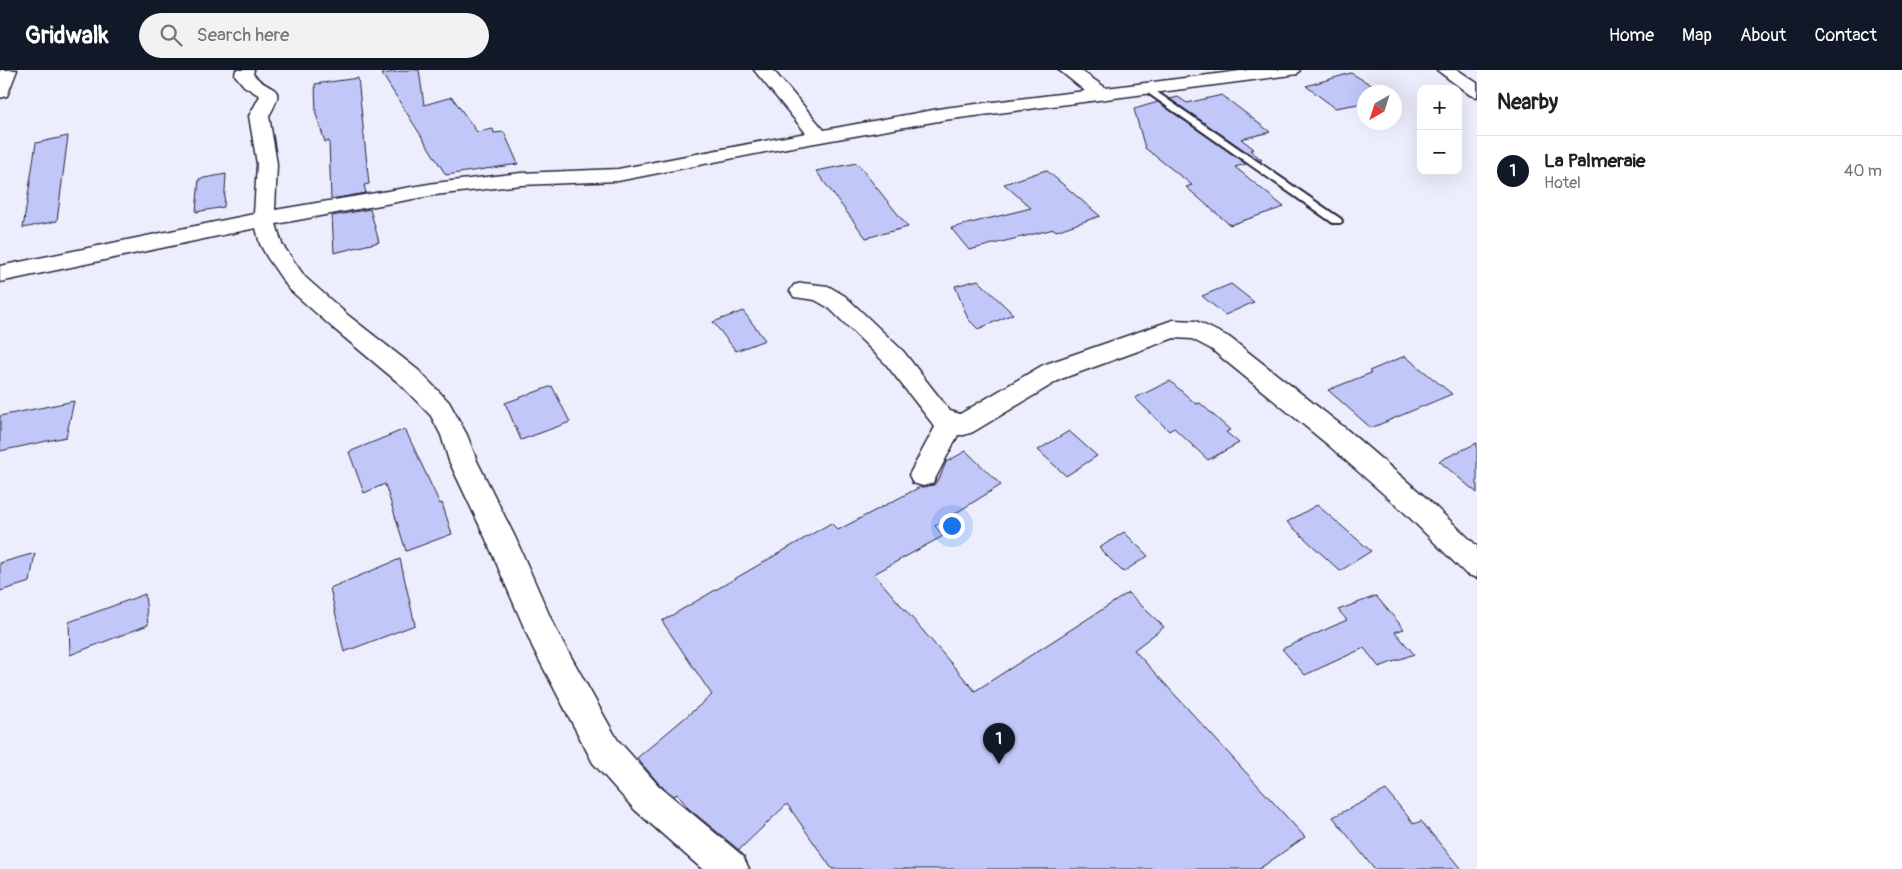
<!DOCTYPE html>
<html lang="en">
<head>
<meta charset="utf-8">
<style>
	:root { --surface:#fff; --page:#f2f2f2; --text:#202124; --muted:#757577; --line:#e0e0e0; --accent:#111827 }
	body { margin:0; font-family:Pangolin,sans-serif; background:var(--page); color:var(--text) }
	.controls { position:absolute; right:15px; top:15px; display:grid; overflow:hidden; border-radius:10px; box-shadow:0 5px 20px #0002 }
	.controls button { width:45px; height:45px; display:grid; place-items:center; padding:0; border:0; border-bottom:1px solid var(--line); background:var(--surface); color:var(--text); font:25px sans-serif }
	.compass { position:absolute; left:1357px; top:15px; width:45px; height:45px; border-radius:50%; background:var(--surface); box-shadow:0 5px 20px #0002; rotate:219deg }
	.you { position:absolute; left:951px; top:455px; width:18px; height:18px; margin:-12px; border:4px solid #fff; border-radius:50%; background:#1a73e8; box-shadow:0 0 0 8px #1a73e833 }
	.badge { display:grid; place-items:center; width:32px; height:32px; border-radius:50%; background:var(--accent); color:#fff; font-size:16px; font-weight:700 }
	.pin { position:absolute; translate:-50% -41px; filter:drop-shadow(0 1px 2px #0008) }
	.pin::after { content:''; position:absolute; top:26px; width:18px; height:15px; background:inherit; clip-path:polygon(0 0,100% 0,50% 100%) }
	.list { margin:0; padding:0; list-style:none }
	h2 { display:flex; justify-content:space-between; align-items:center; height:65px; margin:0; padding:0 20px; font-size:21px }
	h2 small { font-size:16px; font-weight:400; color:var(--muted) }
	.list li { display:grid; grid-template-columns:32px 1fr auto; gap:15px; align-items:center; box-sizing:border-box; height:70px; padding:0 20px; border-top:1px solid var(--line) }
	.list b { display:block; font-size:19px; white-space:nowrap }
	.list p { margin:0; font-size:16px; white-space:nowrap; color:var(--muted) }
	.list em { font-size:16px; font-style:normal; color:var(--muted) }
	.icon { flex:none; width:28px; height:28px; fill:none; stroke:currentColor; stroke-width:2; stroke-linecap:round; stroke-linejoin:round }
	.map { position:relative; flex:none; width:1477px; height:799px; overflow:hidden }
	header { display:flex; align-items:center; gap:30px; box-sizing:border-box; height:70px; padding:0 25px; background:var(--accent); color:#fff }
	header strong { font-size:24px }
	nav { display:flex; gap:28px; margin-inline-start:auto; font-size:18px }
	.search { width:350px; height:45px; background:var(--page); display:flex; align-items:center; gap:12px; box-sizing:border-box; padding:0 18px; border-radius:28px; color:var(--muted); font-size:19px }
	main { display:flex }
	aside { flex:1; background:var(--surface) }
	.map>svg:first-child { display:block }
	.building { fill:#c2c7f9; stroke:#22223b }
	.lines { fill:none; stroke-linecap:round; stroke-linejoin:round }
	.lane-casing { stroke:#22223b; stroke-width:4 }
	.street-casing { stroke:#22223b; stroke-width:3 }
	.secondary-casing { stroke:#22223b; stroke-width:3 }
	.lane { fill:#fff; fill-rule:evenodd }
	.street { fill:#fff; fill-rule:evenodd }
	.secondary { fill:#fff; fill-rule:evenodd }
</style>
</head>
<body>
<header>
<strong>Gridwalk</strong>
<div class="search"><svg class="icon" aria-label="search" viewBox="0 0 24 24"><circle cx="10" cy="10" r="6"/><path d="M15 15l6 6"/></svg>Search here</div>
<nav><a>Home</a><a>Map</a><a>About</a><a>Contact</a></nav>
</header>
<main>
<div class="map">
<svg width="1477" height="799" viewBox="0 0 1477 799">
	<rect width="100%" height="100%" fill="#edeefd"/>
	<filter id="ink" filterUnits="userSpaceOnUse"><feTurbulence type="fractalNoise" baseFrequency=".02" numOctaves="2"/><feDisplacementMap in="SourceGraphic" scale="10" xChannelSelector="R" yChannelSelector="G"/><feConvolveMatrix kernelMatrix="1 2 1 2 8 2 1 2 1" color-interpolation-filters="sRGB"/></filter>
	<g filter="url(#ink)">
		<g class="building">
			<polygon points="409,0 419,0 424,35 452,27 477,62 493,59 494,63 504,62 518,94 446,105 382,4"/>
			<polygon points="1351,3 1383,22 1364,22 1364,33 1335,38 1306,16"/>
			<polygon points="358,8 369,114 364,115 366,123 331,129 329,71 325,72 316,44 315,14"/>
			<polygon points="1222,25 1270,62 1241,69 1254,79 1250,80 1262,90 1260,91 1170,29 1178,27 1187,33"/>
			<polygon points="1158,32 1246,94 1235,97 1284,137 1230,155 1186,117 1192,115 1145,78 1134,39"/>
			<polygon points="68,66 57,151 23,158 36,73"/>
			<polygon points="857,93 908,157 866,168 816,101"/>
			<polygon points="1046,100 1100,146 1056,161 1054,159 969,180 951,158 1031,138 1004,114"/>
			<polygon points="226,104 224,137 196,142 199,109"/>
			<polygon points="370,139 379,172 334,183 332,146"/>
			<polygon points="978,210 1013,244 978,259 968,249 955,216"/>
			<polygon points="1231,214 1254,232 1225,245 1202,226"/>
			<polygon points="743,241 765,270 736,281 713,252"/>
			<polygon points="1405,286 1452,324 1371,358 1328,320 1371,303 1369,301"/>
			<polygon points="1170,311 1196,334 1200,333 1230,360 1226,362 1239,373 1208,390 1174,358 1169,361 1135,328"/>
			<polygon points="552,316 570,352 521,370 505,333"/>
			<polygon points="74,331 66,367 0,381 0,346"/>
			<polygon points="405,359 440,434 442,433 452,464 406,481 385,414 364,423 349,382"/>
			<polygon points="1069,361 1097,386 1066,406 1038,380"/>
			<polygon points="1477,373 1477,423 1439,391"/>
			<polygon points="966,381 1001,415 935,456 943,466 874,504 975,621 1128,523 1164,557 1134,580 1305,767 1259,799 832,799 787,734 739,780 688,738 677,724 674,726 660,715 637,688 712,625 662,551 831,453 838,460 920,417 934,415 940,407 946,392"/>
			<polygon points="1317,435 1371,481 1340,501 1287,452"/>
			<polygon points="1124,462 1148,486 1123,502 1099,478"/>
			<polygon points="35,483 30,512 0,521 0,493"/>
			<polygon points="400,489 415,555 344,582 330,518"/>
			<polygon points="145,524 148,555 70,585 69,552"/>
			<polygon points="1376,526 1404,559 1395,562 1414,584 1379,597 1364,578 1305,605 1282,579 1347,550 1338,540"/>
			<polygon points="1386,720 1414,754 1421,751 1461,799 1374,799 1333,747"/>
		</g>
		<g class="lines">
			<g class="lane-casing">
				<polygon id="lane" points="1148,16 1341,149 1342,151 1341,153 1333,153 1145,21 1143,19"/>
			</g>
			<g class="street-casing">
				<g id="street">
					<polygon points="0,0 17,0 7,26 0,28"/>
					<path d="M236 0H254L253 4C271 25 288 12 269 46L277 94 275 140 435 113 521 103 618 99 806 63 754 0H773L824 60 944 38 1085 21 1059 0H1080L1106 18 1248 0H1300L1297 4 1291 5 944 50 770 81 618 111 521 115 435 125 276 154 282 174 305 207 349 246 418 300 449 332 467 365 477 391 515 467 555 558 617 669 659 716 743 786 749 799H702L635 740 593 693 533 578 485 467 449 391 441 365 431 346 400 314 333 258 289 219 267 187 260 174 256 158 0 212V196L254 144 257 94 249 46 260 26 244 16 235 5Z"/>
					<polygon points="802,213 828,216 845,226 903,281 950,341 960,344 1043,295 1173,250 1196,251 1229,267 1345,358 1424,426 1477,476 1477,508 1466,504 1404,442 1327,374 1211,279 1192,269 1174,268 1061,309 973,362 964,365 958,365 933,413 923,416 913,413 909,405 935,357 885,293 829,238 815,230 794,227 790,221 794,215"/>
				</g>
			</g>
			<g class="secondary-casing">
				<polygon id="secondary" points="1437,0 1458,0 1477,13 1477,27 1470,25"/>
			</g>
			<use href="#lane" class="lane"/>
			<use href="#street" class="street"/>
			<use href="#secondary" class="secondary"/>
		</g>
	</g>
</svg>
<div class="controls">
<button>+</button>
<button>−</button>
</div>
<svg class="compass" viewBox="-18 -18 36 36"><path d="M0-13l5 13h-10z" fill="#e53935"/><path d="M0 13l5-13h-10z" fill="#757577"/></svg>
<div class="you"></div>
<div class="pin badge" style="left:999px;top:694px">1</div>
</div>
<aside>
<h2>Nearby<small></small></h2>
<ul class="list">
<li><span class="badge">1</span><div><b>La Palmeraie</b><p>Hotel</p></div><em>40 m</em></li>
</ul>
</aside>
</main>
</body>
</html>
